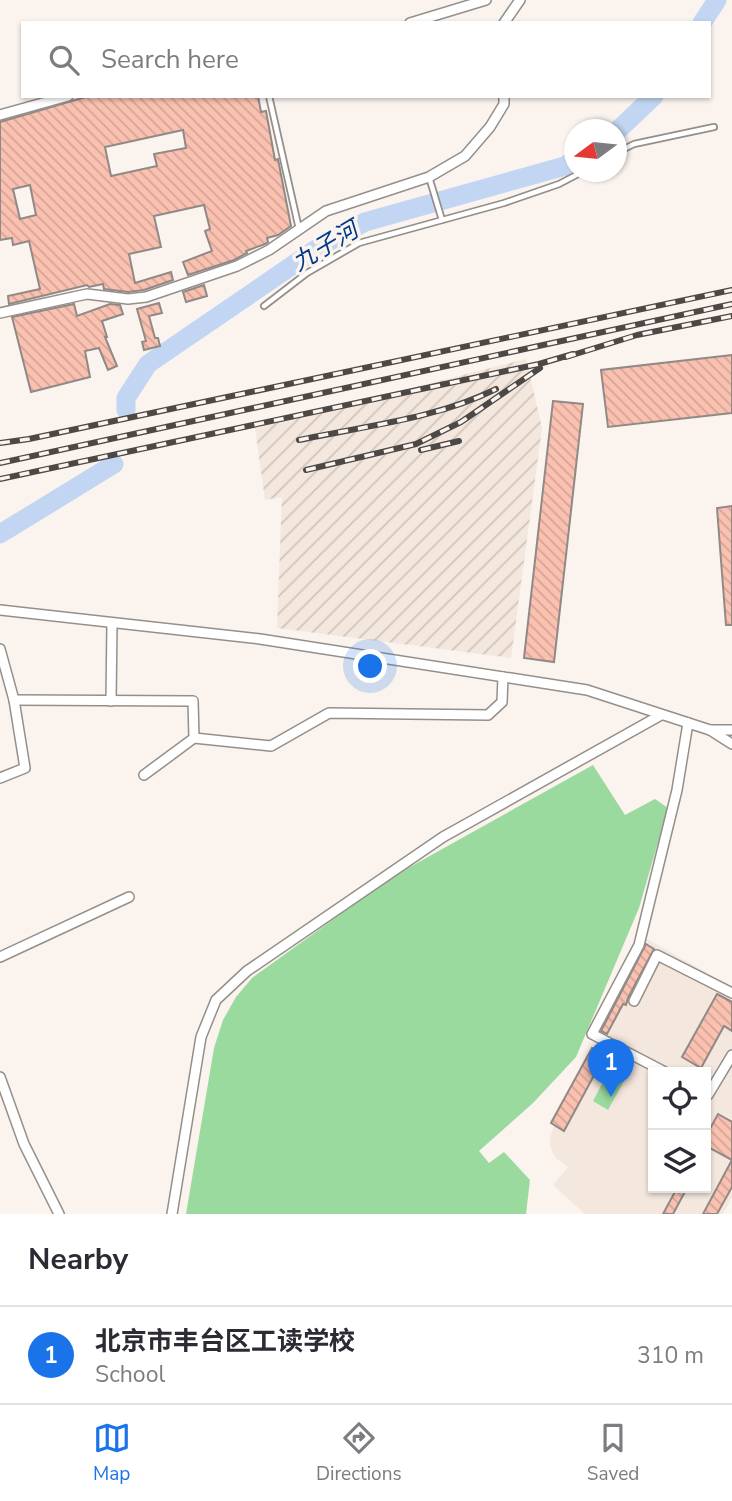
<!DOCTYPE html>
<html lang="en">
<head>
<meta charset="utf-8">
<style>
	:root { --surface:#fff; --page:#f7f7f7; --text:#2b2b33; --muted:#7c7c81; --line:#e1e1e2; --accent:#1a73e8 }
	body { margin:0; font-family:"Nunito Sans","Noto Sans SC",sans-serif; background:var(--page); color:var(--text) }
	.controls { position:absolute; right:21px; bottom:21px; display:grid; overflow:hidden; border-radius:0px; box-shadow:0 2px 5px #0004 }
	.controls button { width:63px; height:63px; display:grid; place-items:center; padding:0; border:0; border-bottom:2px solid var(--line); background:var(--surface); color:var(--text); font:35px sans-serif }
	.compass { position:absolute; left:564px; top:119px; width:63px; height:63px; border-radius:50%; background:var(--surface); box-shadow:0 2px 5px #0004; rotate:255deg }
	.you { position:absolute; left:371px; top:667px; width:24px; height:24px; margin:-18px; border:5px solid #fff; border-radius:50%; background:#1a73e8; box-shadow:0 0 0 10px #1a73e833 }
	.badge { display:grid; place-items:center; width:46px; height:46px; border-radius:50%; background:var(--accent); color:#fff; font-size:23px; font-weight:700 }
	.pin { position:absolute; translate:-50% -58px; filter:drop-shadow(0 2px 4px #0008) }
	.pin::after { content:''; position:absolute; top:37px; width:24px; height:21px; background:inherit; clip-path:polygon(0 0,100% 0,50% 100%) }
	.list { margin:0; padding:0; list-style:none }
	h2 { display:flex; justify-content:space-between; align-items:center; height:91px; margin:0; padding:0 28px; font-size:30px }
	h2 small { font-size:23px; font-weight:400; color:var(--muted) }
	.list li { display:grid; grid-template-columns:46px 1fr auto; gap:21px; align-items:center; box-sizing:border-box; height:98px; padding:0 28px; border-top:2px solid var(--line) }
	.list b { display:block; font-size:26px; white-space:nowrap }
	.list p { margin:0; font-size:23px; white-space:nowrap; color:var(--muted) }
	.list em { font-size:23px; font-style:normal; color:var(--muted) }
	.icon { flex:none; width:38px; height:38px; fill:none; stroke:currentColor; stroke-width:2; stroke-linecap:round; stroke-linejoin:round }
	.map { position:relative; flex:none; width:732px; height:1214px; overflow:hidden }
	.search { position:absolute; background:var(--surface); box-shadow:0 2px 5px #0004; left:21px; right:21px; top:21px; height:77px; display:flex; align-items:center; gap:18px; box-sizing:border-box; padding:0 24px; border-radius:0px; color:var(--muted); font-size:26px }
	.sheet { height:189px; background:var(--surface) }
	nav { display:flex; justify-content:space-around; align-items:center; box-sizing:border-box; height:98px; border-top:2px solid var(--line); background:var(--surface); font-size:19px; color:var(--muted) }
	nav a { display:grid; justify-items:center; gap:4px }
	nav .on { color:var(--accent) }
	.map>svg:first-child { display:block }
	.built { fill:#f4e7dd; fill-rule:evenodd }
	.industrial { fill:url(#industrial-furrows) }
	.green { fill:#9bda9f }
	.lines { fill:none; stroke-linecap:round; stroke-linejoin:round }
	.river { stroke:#c2d6f3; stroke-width:19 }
	.building { fill:url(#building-back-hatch); stroke:#908986; stroke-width:2; fill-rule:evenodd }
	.lane-casing { stroke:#958f8a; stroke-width:8 }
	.street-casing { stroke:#958f8a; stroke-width:12 }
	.lane { stroke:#fff; stroke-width:4.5 }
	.street { stroke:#fff; stroke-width:9 }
	.rail-casing { stroke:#4c4846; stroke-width:6 }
	.rail { stroke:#faf3ee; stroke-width:3.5; stroke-dasharray:10; stroke-linecap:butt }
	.labels { text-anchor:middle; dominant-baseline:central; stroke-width:7; stroke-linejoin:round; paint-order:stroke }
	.water-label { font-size:24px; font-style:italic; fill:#013a8b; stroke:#faf3ee }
</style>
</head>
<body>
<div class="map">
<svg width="732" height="1214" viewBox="0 0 732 1214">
	<defs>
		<pattern id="industrial-furrows" width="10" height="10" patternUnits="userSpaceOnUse" patternTransform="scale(1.75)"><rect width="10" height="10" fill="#f4e7dd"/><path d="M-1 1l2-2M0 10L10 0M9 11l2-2" fill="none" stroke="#d0c5bc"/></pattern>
		<pattern id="building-back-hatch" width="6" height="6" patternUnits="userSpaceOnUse" patternTransform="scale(1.75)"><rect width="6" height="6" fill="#fac1b0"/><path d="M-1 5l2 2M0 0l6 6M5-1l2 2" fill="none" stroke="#d5a496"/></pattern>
	</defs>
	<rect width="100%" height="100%" fill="#faf3ee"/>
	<path class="built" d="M647 939 732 987V1197L723 1214H585L553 1185 568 1167 556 1158 550 1146V1137L555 1123 596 1046 597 1030ZM653 1072H706V1188H653Z"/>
	<polygon class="industrial" points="526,359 542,428 511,658 277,628 282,497 265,500 255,428"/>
	<g class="green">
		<polygon points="593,765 625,815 655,799 668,808 639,908 576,1057 533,1103 479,1151 489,1163 504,1152 530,1180 526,1214 186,1214 214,1048 223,1020 236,997 252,978 392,877"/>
		<polygon points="615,1059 631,1068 608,1110 593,1101"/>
	</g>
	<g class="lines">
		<g class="river">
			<polyline points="702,23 717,0"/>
			<polyline points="616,132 654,96"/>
			<polyline points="126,410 126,398 148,364 322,245 365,222 565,166 574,159"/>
			<polyline points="0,534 114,464"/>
		</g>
	</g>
	<g class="building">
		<path d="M89 96H258L261 112 266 111 275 160 278 159 291 226 278 235 267 238 268 242 265 244 246 251 247 253 234 260 188 275 183 262 212 251 205 231 210 229 204 205 154 216 161 247 129 254 135 283 171 272 173 280 144 290 128 292 104 289 103 284 89 287 87 285 9 304 8 296 40 289 29 241 13 245 12 238 0 240V122ZM183 130 186 148 154 154 157 166 111 176 105 147ZM30 185 36 215 20 219 13 189Z"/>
		<polygon points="204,285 207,296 186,302 183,292"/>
		<polygon points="159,303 162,313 149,316 155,338 158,338 160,346 144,350 142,342 146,341 137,309"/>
		<polygon points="74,304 77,316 110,304 120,305 123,314 102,321 107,337 105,337 117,366 108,370 99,348 85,351 90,377 31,392 12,317"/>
		<polygon points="732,355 732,413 608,427 601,370"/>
		<polygon points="553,401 583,404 554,662 524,658"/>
		<polygon points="732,506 732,625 726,625 717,508"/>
		<polygon points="646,944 654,949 628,998 626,1005 623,1004 607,1034 601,1031"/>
		<polygon points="717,994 732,1002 732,1031 724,1026 701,1068 682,1057"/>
		<polygon points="592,1048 605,1055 564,1131 551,1123"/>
		<polygon points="718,1114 732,1122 732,1187 717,1214 703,1214 732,1160 706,1146 706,1136"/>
		<polygon points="677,1188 687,1188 673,1214 663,1214"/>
	</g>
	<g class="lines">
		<g class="lane-casing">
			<g id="lane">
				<polyline points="269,96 299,229"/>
				<polyline points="616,153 634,144 714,127"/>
				<polyline points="429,177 442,220"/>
				<polyline points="264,306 307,273 359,243 504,203 559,184 582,172"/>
			</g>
		</g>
		<g class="street-casing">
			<g id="street">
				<polyline points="410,23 486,0"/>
				<polyline points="504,23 520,0"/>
				<polyline points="0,115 68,96"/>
				<polyline points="0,313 87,294 128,299 146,297 237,266 269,250 326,211 429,177 465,156 490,127 504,104 504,96"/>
				<polyline points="0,610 260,639 587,690 710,730 732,730"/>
				<polyline points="0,649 14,700 25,768 0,778"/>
				<polyline points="14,700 193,701 194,738 144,775"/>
				<polyline points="111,701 112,623"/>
				<polyline points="710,730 732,744"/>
				<polyline points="194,738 271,746 329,713 488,715 502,702 503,677"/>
				<polyline points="0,957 129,897"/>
				<polyline points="634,1001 657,955 732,993"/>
				<polyline points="665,1072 592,1034 639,945 677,790 688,723"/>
				<polyline points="0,1077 24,1144 59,1214"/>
				<polyline points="706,1094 708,1095 732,1055"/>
				<polyline points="172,1214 201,1037 216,1000 247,971 443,837 661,715"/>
			</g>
		</g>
		<use href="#lane" class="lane"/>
		<use href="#street" class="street"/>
		<g class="rail-casing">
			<g id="rail">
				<polyline points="566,357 637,335 732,316"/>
				<path d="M299 440C364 426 436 419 496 389"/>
				<polyline points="0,443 29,439 732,290"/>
				<polyline points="421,450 459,441"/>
				<polyline points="0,463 732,304"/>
				<polyline points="306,470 416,444 461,422 540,368"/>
				<polyline points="0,479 539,364 573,354"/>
			</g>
		</g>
		<use href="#rail" class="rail"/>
	</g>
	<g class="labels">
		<g class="water-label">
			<text transform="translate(325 246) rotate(-31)">九子河</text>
		</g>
	</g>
</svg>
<div class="controls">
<button><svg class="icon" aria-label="locate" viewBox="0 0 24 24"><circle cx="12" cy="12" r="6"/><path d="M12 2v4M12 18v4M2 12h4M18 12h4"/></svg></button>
<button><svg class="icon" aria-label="layers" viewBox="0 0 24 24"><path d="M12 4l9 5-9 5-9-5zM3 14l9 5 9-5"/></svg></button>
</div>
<svg class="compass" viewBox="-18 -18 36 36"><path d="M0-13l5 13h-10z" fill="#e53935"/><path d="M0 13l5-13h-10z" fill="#7c7c81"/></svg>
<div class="you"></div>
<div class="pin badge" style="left:611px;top:1097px">1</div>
<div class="search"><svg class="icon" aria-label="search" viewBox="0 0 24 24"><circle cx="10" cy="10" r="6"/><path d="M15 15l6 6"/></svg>Search here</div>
</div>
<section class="sheet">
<h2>Nearby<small></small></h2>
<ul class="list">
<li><span class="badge">1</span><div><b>北京市丰台区工读学校</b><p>School</p></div><em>310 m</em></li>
</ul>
</section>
<nav>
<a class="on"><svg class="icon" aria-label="map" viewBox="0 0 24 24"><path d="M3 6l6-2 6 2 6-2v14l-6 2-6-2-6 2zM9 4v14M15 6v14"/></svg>Map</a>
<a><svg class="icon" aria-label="directions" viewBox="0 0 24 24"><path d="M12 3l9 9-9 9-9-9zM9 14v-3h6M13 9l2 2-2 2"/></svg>Directions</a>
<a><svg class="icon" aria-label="saved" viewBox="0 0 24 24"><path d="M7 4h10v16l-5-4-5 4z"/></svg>Saved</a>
</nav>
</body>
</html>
